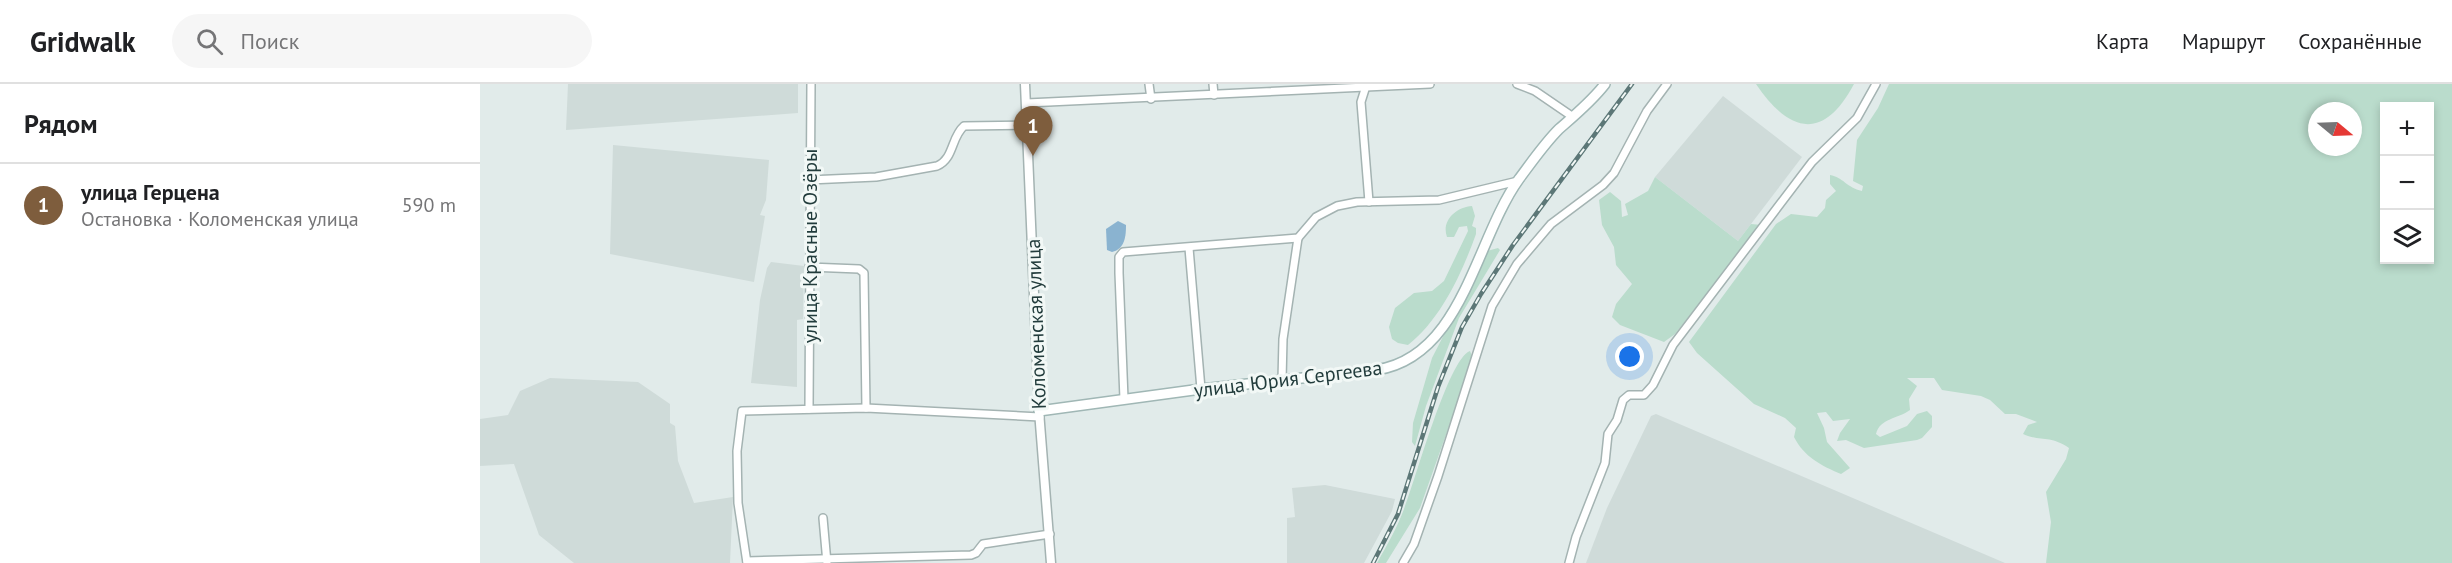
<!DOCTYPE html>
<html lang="ru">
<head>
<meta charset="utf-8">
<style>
	:root { --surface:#fff; --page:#f6f6f6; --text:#202124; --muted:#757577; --line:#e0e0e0; --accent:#7e5d3d }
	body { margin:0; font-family:"PT Sans",sans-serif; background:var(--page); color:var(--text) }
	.controls { position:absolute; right:18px; top:18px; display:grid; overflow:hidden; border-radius:0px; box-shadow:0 3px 9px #0003 }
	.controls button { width:54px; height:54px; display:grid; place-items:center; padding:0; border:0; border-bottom:2px solid var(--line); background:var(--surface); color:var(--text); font:30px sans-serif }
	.compass { position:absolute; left:1828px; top:18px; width:54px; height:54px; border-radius:50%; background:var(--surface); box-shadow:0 3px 9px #0003; rotate:109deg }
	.you { position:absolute; left:1150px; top:273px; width:21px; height:21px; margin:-15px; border:4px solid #fff; border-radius:50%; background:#1a73e8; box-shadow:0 0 0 9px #1a73e833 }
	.badge { display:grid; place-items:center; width:39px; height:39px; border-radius:50%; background:var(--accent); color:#fff; font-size:20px; font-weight:700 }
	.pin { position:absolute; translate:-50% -50px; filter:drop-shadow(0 2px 3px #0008) }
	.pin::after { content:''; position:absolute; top:32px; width:21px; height:18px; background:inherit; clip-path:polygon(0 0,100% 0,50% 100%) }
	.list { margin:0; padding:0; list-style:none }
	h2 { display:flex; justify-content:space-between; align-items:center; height:78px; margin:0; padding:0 24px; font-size:26px }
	h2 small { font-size:20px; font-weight:400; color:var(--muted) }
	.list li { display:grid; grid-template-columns:39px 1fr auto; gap:18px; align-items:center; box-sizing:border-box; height:84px; padding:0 24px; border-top:2px solid var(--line) }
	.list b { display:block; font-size:22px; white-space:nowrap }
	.list p { margin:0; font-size:20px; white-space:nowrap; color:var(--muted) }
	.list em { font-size:20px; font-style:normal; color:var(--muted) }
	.icon { flex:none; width:33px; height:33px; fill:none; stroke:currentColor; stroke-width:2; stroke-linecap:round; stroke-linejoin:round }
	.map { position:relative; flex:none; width:1972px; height:479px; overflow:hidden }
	header { display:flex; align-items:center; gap:36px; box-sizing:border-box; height:84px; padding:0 30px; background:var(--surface); border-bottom:2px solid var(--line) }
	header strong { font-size:28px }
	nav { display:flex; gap:33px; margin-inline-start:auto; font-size:21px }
	.search { width:420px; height:54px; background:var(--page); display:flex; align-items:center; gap:15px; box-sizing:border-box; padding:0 21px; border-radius:33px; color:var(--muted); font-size:22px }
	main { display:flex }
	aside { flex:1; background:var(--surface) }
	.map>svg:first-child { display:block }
	.built { fill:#cfdbd9 }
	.green { fill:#badccc; fill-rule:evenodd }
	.water { fill:#8ab3d0 }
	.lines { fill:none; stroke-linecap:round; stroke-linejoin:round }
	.minor-casing { stroke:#a4b3b2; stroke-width:10 }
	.tertiary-casing { stroke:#a4b3b2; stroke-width:11 }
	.secondary-casing { stroke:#a0b7b5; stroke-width:12 }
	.minor { stroke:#fff; stroke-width:7 }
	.tertiary { stroke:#fff; stroke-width:8 }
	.secondary { stroke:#fff; stroke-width:9 }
	.rail-casing { stroke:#5c7777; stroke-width:4.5 }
	.rail { stroke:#f2f8f6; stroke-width:2; stroke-dasharray:7; stroke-linecap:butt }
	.labels { text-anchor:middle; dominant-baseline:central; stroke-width:6; stroke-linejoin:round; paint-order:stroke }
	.street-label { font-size:20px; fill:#223c3c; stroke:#f2f8f6 }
</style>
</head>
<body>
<header>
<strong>Gridwalk</strong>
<div class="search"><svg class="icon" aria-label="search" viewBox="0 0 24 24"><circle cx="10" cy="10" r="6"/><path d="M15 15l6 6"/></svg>Поиск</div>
<nav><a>Карта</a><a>Маршрут</a><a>Сохранённые</a></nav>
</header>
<main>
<aside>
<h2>Рядом<small></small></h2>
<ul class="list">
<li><span class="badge">1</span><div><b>улица Герцена</b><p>Остановка · Коломенская улица</p></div><em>590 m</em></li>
</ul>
</aside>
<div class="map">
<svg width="1972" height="479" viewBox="0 0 1972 479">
	<rect width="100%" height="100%" fill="#e1ebea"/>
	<g class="built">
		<polygon points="88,0 318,0 318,29 86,46"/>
		<polygon points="1243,12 1322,73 1258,157 1175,93"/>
		<polygon points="133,61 289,76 286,116 280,131 285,132 274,198 130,170"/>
		<polygon points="291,178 324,182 323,235 317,236 317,303 271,299 280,216 287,184"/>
		<polygon points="70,294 158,298 190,320 190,339 195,342 198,377 214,419 253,413 250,479 94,479 59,451 34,380 0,382 0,335 28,331 40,307"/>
		<polygon points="1176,330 1525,479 1106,479 1127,424 1171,332"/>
		<polygon points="845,401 915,415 912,427 884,479 807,479 807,434 815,433 812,404"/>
	</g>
	<g class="green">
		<path d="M1276 0H1374C1343 58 1309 49 1276 0Z"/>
		<path d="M1409 0H1972V479H1566L1571 438 1566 408 1586 375 1589 364C1570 351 1561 358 1543 350L1548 341 1557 338 1536 330H1525L1510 316 1501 312 1462 306 1454 294H1427L1437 302 1429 315 1430 326C1418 335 1400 334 1396 350L1400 353 1427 342 1437 330 1447 327 1452 332V343L1442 354 1437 356 1384 364 1366 356 1357 357 1360 349 1370 335 1353 337 1346 328 1337 329 1344 344 1347 358 1370 384 1361 390C1342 382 1324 373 1314 353L1316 344 1305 334 1274 320 1217 269 1209 258 1296 140 1311 130 1337 133 1345 124 1346 116 1356 107 1350 100V91C1363 93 1367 104 1382 107L1383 102 1373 97 1377 56 1398 24ZM1904 22H1950V176H1904ZM1837 27H1873V63H1837Z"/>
		<polygon points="1175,93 1258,157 1271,140 1282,141 1195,250 1184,258 1140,241 1132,233 1136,220 1152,200 1136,181 1134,163 1122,141 1119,116 1130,108 1141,117 1142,133 1148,131 1145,120 1168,107"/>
		<path d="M992 122 995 132 992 142 996 144V150C982 189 961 235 928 261L918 259 912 255 909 243 915 224 934 209 952 207 964 197 988 147 987 142 979 143 974 153H967C961 137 976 123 992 122Z"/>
		<polygon points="1018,164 1020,166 979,234 946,322 935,362 932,358 933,339 952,274 1007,167"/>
		<path d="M990 267 992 272 991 280 940 424 906 479H897C907 461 917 444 924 425 935 398 968 275 990 267Z"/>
	</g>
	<path class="water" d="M638 137 646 141C646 152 645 165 632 168L627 166 626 145Z"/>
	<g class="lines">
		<g class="minor-casing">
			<g id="minor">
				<polyline points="669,0 671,15"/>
				<polyline points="733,0 734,11"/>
				<polyline points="1037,0 1055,7 1093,33"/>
				<polyline points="886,2 881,18 889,118"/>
				<polyline points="547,19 950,0"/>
				<path d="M329 96 396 93 457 82C474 75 471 53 484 42L547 41"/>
				<polyline points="709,164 721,305"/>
				<polyline points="329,183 379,185 384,189 386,324"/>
				<polyline points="802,296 803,255 818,154"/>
				<polyline points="644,315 639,189 639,173 643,168 818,154 836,133 857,122 877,118 959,116 1038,97"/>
				<polyline points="329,325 331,0"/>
				<polyline points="343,434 347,479"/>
				<polyline points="267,477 491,471 496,469 503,460 570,450"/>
				<polyline points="267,479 258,419 257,367 262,327 386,324 560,333"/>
				<polyline points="923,479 934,460 958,392 1012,222 1037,180 1071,140 1123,101 1134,89 1167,27 1187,0"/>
				<polyline points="1089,479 1096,453 1125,379 1128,350 1137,336 1143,316 1149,311 1164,311 1173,301 1193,261 1332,78 1377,34 1396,0"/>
			</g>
		</g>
		<g class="tertiary-casing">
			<polyline id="tertiary" points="545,0 559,327 571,479"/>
		</g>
		<g class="secondary-casing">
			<path id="secondary" d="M559 327 721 305 896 286C983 273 995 156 1039 95 1051 79 1064 60 1079 45 1095 31 1112 17 1125 0"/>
		</g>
		<use href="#minor" class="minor"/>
		<use href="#tertiary" class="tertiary"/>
		<use href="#secondary" class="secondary"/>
		<g class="rail-casing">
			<polyline id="rail" points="893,479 918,430 958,303 982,243 1001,210 1033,161 1152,0"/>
		</g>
		<use href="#rail" class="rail"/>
	</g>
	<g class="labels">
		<g class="street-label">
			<text transform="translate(330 162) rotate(-90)">улица Красные Озёры</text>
			<text transform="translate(556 240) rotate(-92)">Коломенская улица</text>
			<text transform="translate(808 295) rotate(-7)">улица Юрия Сергеева</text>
		</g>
	</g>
</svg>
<div class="controls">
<button>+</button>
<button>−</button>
<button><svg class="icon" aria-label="layers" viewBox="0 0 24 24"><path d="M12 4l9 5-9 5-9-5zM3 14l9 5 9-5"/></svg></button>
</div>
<svg class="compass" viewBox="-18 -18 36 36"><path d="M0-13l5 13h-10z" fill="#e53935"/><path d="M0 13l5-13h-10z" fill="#757577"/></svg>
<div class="you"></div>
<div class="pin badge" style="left:553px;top:72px">1</div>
</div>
</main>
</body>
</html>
